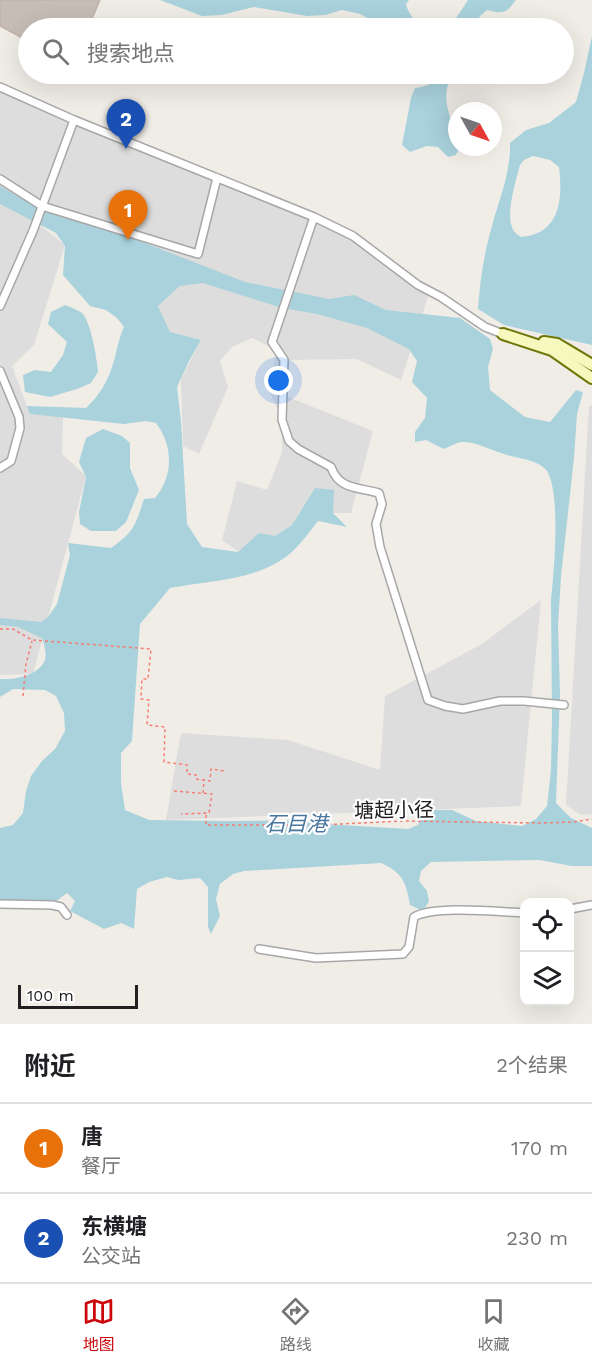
<!DOCTYPE html>
<html lang="zh">
<head>
<meta charset="utf-8">
<style>
	:root { --surface:#fff; --page:#f6f6f6; --text:#202124; --muted:#757577; --line:#e0e0e0; --accent:#cb050a }
	body { margin:0; font-family:"Work Sans","Noto Sans SC",sans-serif; background:var(--page); color:var(--text) }
	.controls { position:absolute; right:18px; bottom:18px; display:grid; overflow:hidden; border-radius:12px; box-shadow:0 6px 24px #0002 }
	.controls button { width:54px; height:54px; display:grid; place-items:center; padding:0; border:0; border-bottom:2px solid var(--line); background:var(--surface); color:var(--text); font:30px sans-serif }
	.compass { position:absolute; left:448px; top:102px; width:54px; height:54px; border-radius:50%; background:var(--surface); box-shadow:0 6px 24px #0002; rotate:130deg }
	.scale { position:absolute; left:18px; bottom:15px; width:120px; box-sizing:border-box; padding-left:6px; border:3px solid #202020; border-top:0; font-size:16px; line-height:21px; white-space:nowrap; color:#202020; -webkit-text-stroke:4px #fff; paint-order:stroke }
	.you { position:absolute; left:279px; top:381px; width:21px; height:21px; margin:-15px; border:4px solid #fff; border-radius:50%; background:#1a73e8; box-shadow:0 0 0 9px #1a73e833 }
	.badge { display:grid; place-items:center; width:39px; height:39px; border-radius:50%; background:var(--accent); color:#fff; font-size:20px; font-weight:700 }
	.pin { position:absolute; translate:-50% -50px; filter:drop-shadow(0 2px 3px #0008) }
	.pin::after { content:''; position:absolute; top:32px; width:21px; height:18px; background:inherit; clip-path:polygon(0 0,100% 0,50% 100%) }
	.list { margin:0; padding:0; list-style:none }
	h2 { display:flex; justify-content:space-between; align-items:center; height:78px; margin:0; padding:0 24px; font-size:26px }
	h2 small { font-size:20px; font-weight:400; color:var(--muted) }
	.list li { display:grid; grid-template-columns:39px 1fr auto; gap:18px; align-items:center; box-sizing:border-box; height:90px; padding:0 24px; border-top:2px solid var(--line) }
	.list b { display:block; font-size:22px; white-space:nowrap }
	.list p { margin:0; font-size:20px; white-space:nowrap; color:var(--muted) }
	.list em { font-size:20px; font-style:normal; color:var(--muted) }
	.icon { flex:none; width:33px; height:33px; fill:none; stroke:currentColor; stroke-width:2; stroke-linecap:round; stroke-linejoin:round }
	.map { position:relative; flex:none; width:592px; height:1024px; overflow:hidden }
	.search { position:absolute; background:var(--surface); box-shadow:0 6px 24px #0002; left:18px; right:18px; top:18px; height:66px; display:flex; align-items:center; gap:15px; box-sizing:border-box; padding:0 21px; border-radius:33px; color:var(--muted); font-size:22px }
	.sheet { height:258px; background:var(--surface) }
	nav { display:flex; justify-content:space-around; align-items:center; box-sizing:border-box; height:84px; border-top:2px solid var(--line); background:var(--surface); font-size:16px; color:var(--muted) }
	nav a { display:grid; justify-items:center; gap:3px }
	nav .on { color:var(--accent) }
	.map>svg:first-child { display:block }
	.residential { fill:#dedddd }
	.water { fill:#a9d2dd; fill-rule:evenodd }
	.building { fill:#c5bdb6; stroke:#c2b4aa; stroke-width:1.5 }
	.lines { fill:none; stroke-linecap:round; stroke-linejoin:round }
	.street-casing { stroke:#a7a7a7; stroke-width:10 }
	.secondary-casing { stroke:#6d7708; stroke-width:14 }
	.path { stroke:#f67d72; stroke-width:1.5; stroke-dasharray:3 3; stroke-linecap:butt }
	.street { stroke:#fff; stroke-width:7 }
	.secondary { stroke:#f7f8bd; stroke-width:10 }
	.labels { text-anchor:middle; dominant-baseline:central; stroke-width:4.5; stroke-linejoin:round; paint-order:stroke }
	.street-label { font-size:20px; fill:#202020; stroke:#fff }
	.water-label { font-size:21px; font-style:italic; fill:#48769e; stroke:#fff }
</style>
</head>
<body>
<div class="map">
<svg width="592" height="1024" viewBox="0 0 592 1024">
	<rect width="100%" height="100%" fill="#f0ede7"/>
	<g class="residential">
		<polygon points="0,87 353,236 430,291 401,380 357,359 284,360 283,395 373,431 351,513 333,513 316,488 292,525 275,536 259,533 239,552 222,540 237,481 267,490 282,452 282,420 270,392 276,350 252,338 232,347 220,361 228,387 199,454 183,446 181,379 201,340 169,332 158,306 180,286 38,224 65,245 34,345 12,366 27,406 63,417 62,454 86,476 33,674 0,675"/>
		<polygon points="589,406 592,406 592,814 581,815 566,805"/>
		<polygon points="541,600 521,806 166,820 181,733 288,740 380,770 385,696 482,644"/>
	</g>
	<g class="water">
		<path d="M160 0H409L406 4C409 17 420 28 433 28H382L379 24 360 14 342 10 325 15 307 16 254 7 221 15 202 16Z"/>
		<path d="M468 0H516C506 14 503 14 487 10L480 16 474 28H441L451 26Z"/>
		<path d="M592 36V345L504 325 478 309C480 281 484 253 492 226 499 199 511 172 510 143L526 130 549 123 576 102 584 73ZM533 156 550 160 559 167C563 200 560 234 521 237 517 234 513 232 512 227 506 212 516 180 520 165L524 160Z"/>
		<path d="M439 74H456C454 77 450 82 448 85 441 105 457 128 457 147H460L456 155 448 157 438 147 427 146 410 152 402 145 411 98 415 88C425 87 435 84 439 74Z"/>
		<path d="M0 186 20 198 86 220 245 282 329 299 354 295 386 310 460 318 490 339 493 349 488 367 490 390 525 417 550 422 576 390 583 392 577 414 574 458 561 576 558 625 560 694 556 803 571 818 592 828V866H572L539 860 431 862 421 871 419 881 427 891 429 901 423 911 410 905C406 882 403 873 381 863L244 871 233 874 220 884 216 899 220 916 211 934 208 927V887L200 878 178 880 167 877 149 882 137 889 134 929 121 923 104 929 70 911 75 901 67 893 54 903 0 904V828L13 825 23 813 26 791 31 776 42 761 55 749 65 731 64 713 56 696 45 690 13 689 0 697V679C14 680 37 676 44 662 48 655 44 645 42 638L18 627 0 625V618L41 622 48 617 57 604 70 555 68 543 111 548C134 532 135 526 144 499L155 498C174 476 173 445 156 423L146 421 124 424 30 414 27 406 86 408C99 396 108 381 113 364 117 351 118 340 124 327L117 318 106 310 90 306 63 275 65 246 56 233 0 204ZM203 283 282 308 317 314 367 328 409 349 417 361 412 382 427 398 425 418 415 432V442L426 440 444 449C449 447 455 443 461 442 474 441 489 449 501 453 514 458 539 459 547 471 561 493 554 573 551 600L552 719 551 769 547 806 536 819 522 826 476 821 452 810H425L418 825 408 829 325 824 313 820 231 821 149 820 125 810 121 783V753L132 741 140 624 170 588C212 580 261 581 294 550 303 541 310 531 318 521L347 527 333 513 334 490 315 488 292 525 275 536 259 533 238 552 202 547 187 524 181 422 177 387 189 361 201 340 170 332 158 306 180 286Z"/>
		<path d="M65 305C70 307 78 310 82 313 91 322 97 359 98 372L91 383 77 389 50 397 25 392 23 375 35 370 51 372 63 355 67 342 48 324 51 312Z"/>
		<polygon points="103,429 122,436 130,443 130,468 139,490 126,522 116,531 91,531 80,524 79,512 86,477 79,462 86,438"/>
	</g>
	<polygon class="building" points="0,0 100,0 88,28 28,28 28,41 0,26"/>
	<g class="lines">
		<g class="street-casing">
			<g id="street">
				<polyline points="0,87 74,120 314,217 353,236 418,285 441,297 485,327 503,334"/>
				<polyline points="0,179 42,206 198,254 217,178"/>
				<path d="M314 217 272 342 284 360 282 420 289 441 298 449 331 467C339 490 358 487 379 493L382 504 376 524 380 547 428 700 445 706 463 709 500 701H524L564 705"/>
				<polyline points="0,306 33,231 74,120"/>
				<polyline points="0,371 19,417 20,428 11,461 0,468"/>
				<polyline points="0,904 52,905 61,907 67,915"/>
				<polyline points="570,909 592,905"/>
				<path d="M259 949 316 958 403 954 409 947 414 917C435 905 499 912 524 913"/>
			</g>
		</g>
		<g class="secondary-casing">
			<g id="secondary">
				<polyline points="503,334 552,350 592,378"/>
				<polyline points="544,342 557,344 592,365"/>
			</g>
		</g>
		<g class="path">
			<polyline points="0,629 13,629 32,640 151,649 148,679 142,679 141,699 149,700 147,725 165,727 164,762 187,765 187,774 196,775 196,779 210,781 211,769 225,771"/>
			<polyline points="23,696 26,664 32,641"/>
			<polyline points="174,791 212,794 209,813 181,814"/>
			<polyline points="203,793 204,780"/>
			<polyline points="206,815 206,825 321,825 402,821 541,823 573,822 592,819"/>
		</g>
		<use href="#street" class="street"/>
		<use href="#secondary" class="secondary"/>
	</g>
	<g class="labels">
		<g class="street-label">
			<text transform="translate(394 810) rotate(-1)">塘超小径</text>
		</g>
		<g class="water-label">
			<text x="296" y="823">石目港</text>
		</g>
	</g>
</svg>
<div class="controls">
<button><svg class="icon" aria-label="locate" viewBox="0 0 24 24"><circle cx="12" cy="12" r="6"/><path d="M12 2v4M12 18v4M2 12h4M18 12h4"/></svg></button>
<button><svg class="icon" aria-label="layers" viewBox="0 0 24 24"><path d="M12 4l9 5-9 5-9-5zM3 14l9 5 9-5"/></svg></button>
</div>
<svg class="compass" viewBox="-18 -18 36 36"><path d="M0-13l5 13h-10z" fill="#e53935"/><path d="M0 13l5-13h-10z" fill="#757577"/></svg>
<div class="scale">100 m</div>
<div class="you"></div>
<div class="pin badge" style="left:128px;top:240px;background:#e8710a">1</div>
<div class="pin badge" style="left:126px;top:149px;background:#1a4fb4">2</div>
<div class="search"><svg class="icon" aria-label="search" viewBox="0 0 24 24"><circle cx="10" cy="10" r="6"/><path d="M15 15l6 6"/></svg>搜索地点</div>
</div>
<section class="sheet">
<h2>附近<small>2个结果</small></h2>
<ul class="list">
<li><span class="badge" style="background:#e8710a">1</span><div><b>唐</b><p>餐厅</p></div><em>170 m</em></li>
<li><span class="badge" style="background:#1a4fb4">2</span><div><b>东横塘</b><p>公交站</p></div><em>230 m</em></li>
</ul>
</section>
<nav>
<a class="on"><svg class="icon" aria-label="map" viewBox="0 0 24 24"><path d="M3 6l6-2 6 2 6-2v14l-6 2-6-2-6 2zM9 4v14M15 6v14"/></svg>地图</a>
<a><svg class="icon" aria-label="directions" viewBox="0 0 24 24"><path d="M12 3l9 9-9 9-9-9zM9 14v-3h6M13 9l2 2-2 2"/></svg>路线</a>
<a><svg class="icon" aria-label="saved" viewBox="0 0 24 24"><path d="M7 4h10v16l-5-4-5 4z"/></svg>收藏</a>
</nav>
</body>
</html>
